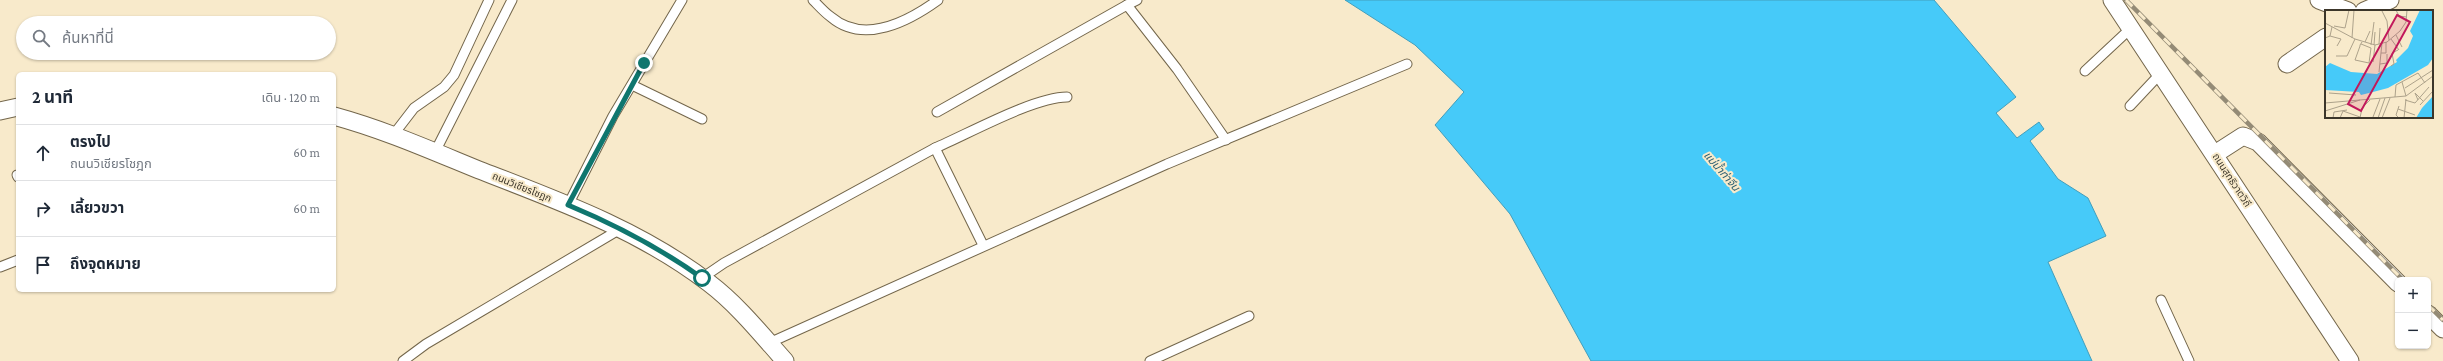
<!DOCTYPE html>
<html lang="th">
<head>
<meta charset="utf-8">
<style>
	:root { --surface:#fff; --page:#f2f2f3; --text:#1f2937; --muted:#747a83; --line:#e0e1e3 }
	body { margin:0; font-family:"Crimson Pro","Noto Sans Thai",serif; background:var(--page); color:var(--text) }
	.controls { position:absolute; right:12px; bottom:12px; display:grid; overflow:hidden; border-radius:6px; box-shadow:0 1px 3px #0004 }
	.controls button { width:36px; height:36px; display:grid; place-items:center; padding:0; border:0; border-bottom:1px solid var(--line); background:var(--surface); color:var(--text); font:20px sans-serif }
	.stop { position:absolute; width:12px; height:12px; margin:-9px; border:3px solid #0f766e; border-radius:50%; background:#fff }
	.stop.end { background:#0f766e; border-color:#fff; box-shadow:0 1px 4px #0008 }
	.list { margin:0; padding:0; list-style:none }
	h2 { display:flex; justify-content:space-between; align-items:center; height:52px; margin:0; padding:0 16px; font-size:17px }
	h2 small { font-size:13px; font-weight:400; color:var(--muted) }
	.list li { display:grid; grid-template-columns:26px 1fr auto; gap:12px; align-items:center; box-sizing:border-box; height:56px; padding:0 16px; border-top:1px solid var(--line) }
	.list b { display:block; font-size:15px; white-space:nowrap }
	.list p { margin:0; font-size:13px; white-space:nowrap; color:var(--muted) }
	.list em { font-size:13px; font-style:normal; color:var(--muted) }
	.icon { flex:none; width:22px; height:22px; fill:none; stroke:currentColor; stroke-width:2; stroke-linecap:round; stroke-linejoin:round }
	.map { position:relative; flex:none; width:2443px; height:361px; overflow:hidden }
	.search { position:absolute; background:var(--surface); box-shadow:0 1px 3px #0004; left:16px; top:16px; width:320px; height:44px; display:flex; align-items:center; gap:10px; box-sizing:border-box; padding:0 14px; border-radius:22px; color:var(--muted); font-size:15px }
	.panel { position:absolute; background:var(--surface); box-shadow:0 1px 3px #0004; left:16px; top:72px; width:320px; height:220px; border-radius:6px }
	.map>svg:first-child { display:block }
	.water { fill:#46caf9; stroke:#439ebb }
	.lines { fill:none; stroke-linecap:round; stroke-linejoin:round }
	.service-casing { stroke:#73664b; stroke-width:11 }
	.minor-casing { stroke:#73664b; stroke-width:19 }
	.service { stroke:#fff; stroke-width:9 }
	.minor { stroke:#fff; stroke-width:17 }
	.rail-casing { stroke:#948b76; stroke-width:4.5 }
	.rail { stroke:#f8eacb; stroke-width:3; stroke-dasharray:9; stroke-linecap:butt }
	.route { stroke:#0f766e; stroke-width:5 }
	.labels { text-anchor:middle; dominant-baseline:central; stroke-width:4; stroke-linejoin:round; paint-order:stroke }
	.street-label { font-size:10px; fill:#3c362a; stroke:#f8eacb }
	.water-label { font-size:11px; font-style:italic; fill:#295d71; stroke:#f8eacb }
	.inset-road { fill:none; stroke:#ada28b; stroke-width:1 }
	.view { fill:#c2185b; fill-opacity:0.15; stroke:#c2185b; stroke-width:2 }
	.inset-edge { fill:none; stroke:#3c362a; stroke-width:2 }
</style>
</head>
<body>
<div class="map">
<svg width="2443" height="361" viewBox="0 0 2443 361">
	<rect width="100%" height="100%" fill="#f8eacb"/>
	<polygon class="water" points="1345,0 1934,0 2016,97 1996,113 2017,138 2039,122 2044,129 2030,141 2058,179 2088,198 2106,236 2048,262 2092,361 1591,361 1510,214 1435,125 1464,92 1415,45"/>
	<g class="lines">
		<g class="service-casing">
			<g id="service">
				<path d="M813 0C819 6 824 12 831 17 864 45 909 21 938 0"/>
				<polyline points="1127,5 1137,0"/>
				<polyline points="2085,71 2130,29"/>
				<polyline points="632,85 702,119"/>
				<polyline points="2130,106 2160,74"/>
				<polyline points="937,112 1127,5 1177,69 1226,140"/>
				<polyline points="394,134 414,108 444,87 454,75 489,0"/>
				<path d="M935 148C968 134 1034 97 1067 97"/>
				<polyline points="435,152 512,0"/>
				<polyline points="17,175 18,177"/>
				<polyline points="568,205 613,116 682,0"/>
				<polyline points="0,267 18,260"/>
				<polyline points="702,278 724,263 935,148 983,245"/>
				<polyline points="2161,300 2189,361"/>
				<polyline points="769,343 1167,164 1407,64"/>
				<polyline points="403,361 426,344 622,228"/>
				<polyline points="1150,361 1249,316"/>
			</g>
		</g>
		<g class="minor-casing">
			<g id="minor">
				<polyline points="2112,0 2350,361"/>
				<polyline points="2319,0 2348,11"/>
				<polyline points="2364,11 2390,0"/>
				<polyline points="2287,64 2326,37"/>
				<polyline points="0,111 18,107"/>
				<path d="M334 116C385 130 430 150 479 170 559 201 640 230 709 283 738 305 761 334 785 361"/>
				<polyline points="2215,154 2243,136 2258,142 2398,283"/>
				<polyline points="2428,314 2443,329"/>
			</g>
		</g>
		<use href="#service" class="service"/>
		<use href="#minor" class="minor"/>
		<g class="rail-casing">
			<g id="rail">
				<polyline points="2126,0 2403,280"/>
				<polyline points="2428,305 2443,320"/>
			</g>
		</g>
		<use href="#rail" class="rail"/>
	</g>
	<g class="lines">
		<path class="route" d="M644 63 568 205C616 225 660 248 702 278"/>
	</g>
	<g class="labels">
		<g class="street-label">
			<text transform="translate(2232 180) rotate(57)">ถนนสุทธิวาตวิถี</text>
			<text transform="translate(522 187) rotate(22)">ถนนวิเชียรโชฎก</text>
		</g>
		<g class="water-label">
			<text transform="translate(1722 171) rotate(49)">แม่น้ำท่าจีน</text>
		</g>
	</g>
	<g transform="translate(2325 10)">
		<rect width="108" height="108" fill="#f8eacb"/>
		<path d="M95 0H108V48L103 55 63 78 48 82 36 85 34 82 0 80V57L5 53 26 62 52 64 72 52 71 50 83 38 88 26 85 21ZM108 86V108H91L97 98Z" fill="#46caf9"/>
		<path class="inset-road" d="M71 0 74 6 82 7M57 1 62 11 64 30M0 13 30 29 50 35 62 32 75 21 81 12 82 0M9 16 20 18 24 0M71 25 77 37M5 26 16 29 12 36M0 28 5 26 7 17M27 28 29 0M66 29 74 40M40 32 45 21M36 34 46 38 44 53 30 50 35 36V35L37 32M54 34 55 18M46 35 49 12M49 35 50 22M56 43H61V32M11 46H22L30 29M48 52 50 35M55 54 62 53V44M66 56 69 54 67 43 73 40M54 62 57 33M77 72 81 86M80 78 108 60M4 83 31 85M70 87 71 75 93 63 100 73M80 90 90 93 104 77M93 90 90 83 98 91M0 93 81 86 108 66M95 95 108 81M74 96 71 105 74 108M73 99 90 105M0 101 35 90M48 107 55 89M8 108 9 102 22 100M15 108 18 101 35 107M35 108 37 98 45 90M53 108 60 88M57 108 65 88M79 108 81 89"/>
		<path class="view" d="M72 5 85 12 36 101 23 94Z"/>
		<rect width="108" height="108" class="inset-edge"/>
	</g>
</svg>
<div class="controls">
<button>+</button>
<button>−</button>
</div>
<div class="stop" style="left:702px;top:278px"></div>
<div class="stop end" style="left:644px;top:63px"></div>
<div class="search"><svg class="icon" aria-label="search" viewBox="0 0 24 24"><circle cx="10" cy="10" r="6"/><path d="M15 15l6 6"/></svg>ค้นหาที่นี่</div>
<section class="panel">
<h2>2 นาที<small>เดิน · 120 m</small></h2>
<ul class="list">
<li><svg class="icon" aria-label="ahead" viewBox="0 0 24 24"><path d="M12 20V5M6 11l6-6 6 6"/></svg><div><b>ตรงไป</b><p>ถนนวิเชียรโชฎก</p></div><em>60 m</em></li>
<li><svg class="icon" aria-label="right" viewBox="0 0 24 24"><path d="M7 20v-9h11M14 6l5 5-5 5"/></svg><div><b>เลี้ยวขวา</b></div><em>60 m</em></li>
<li><svg class="icon" aria-label="arrive" viewBox="0 0 24 24"><path d="M6 21V4h12l-3 4 3 4H6"/></svg><div><b>ถึงจุดหมาย</b></div></li>
</ul>
</section>
</div>
</body>
</html>
